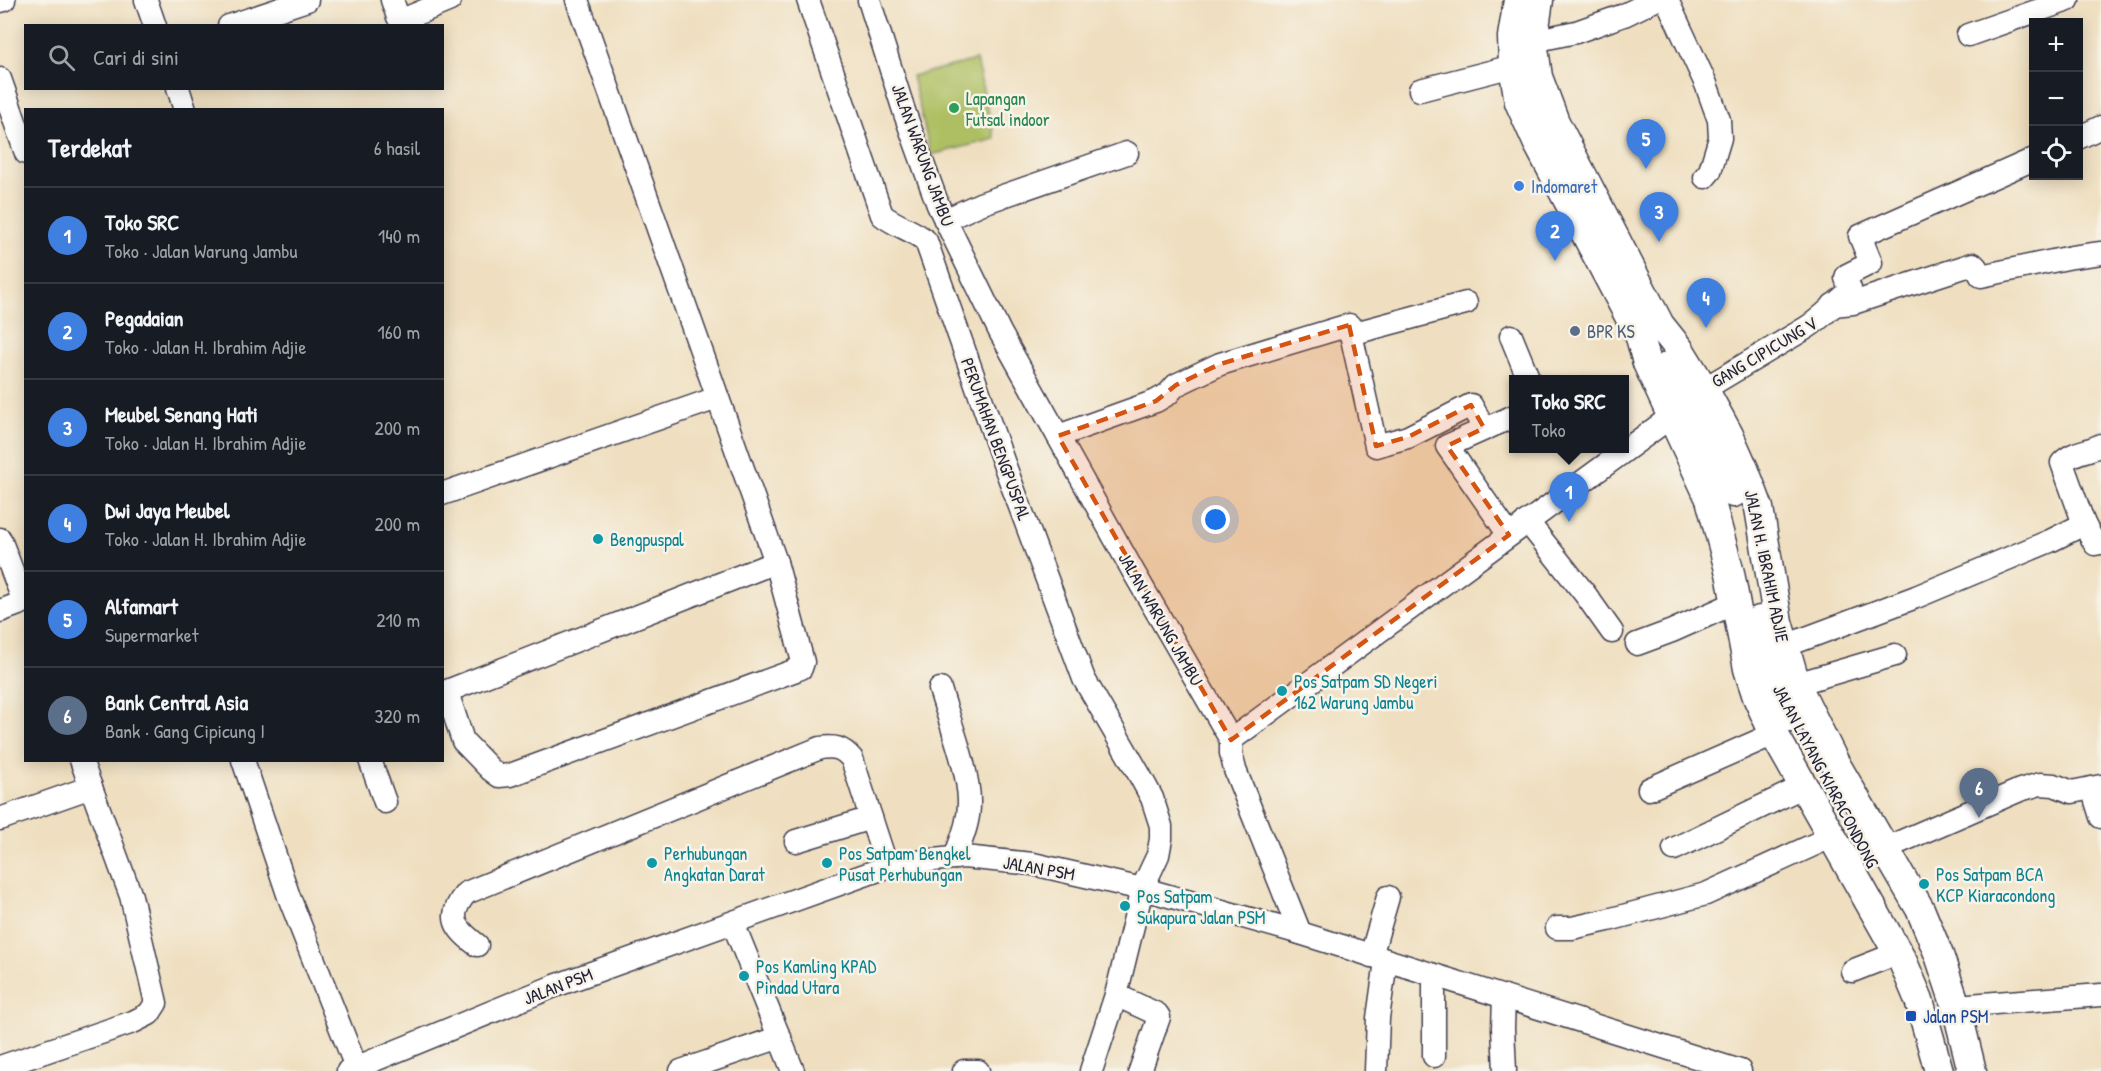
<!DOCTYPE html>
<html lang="id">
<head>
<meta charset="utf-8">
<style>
	:root { --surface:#171b24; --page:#242831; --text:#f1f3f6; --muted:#9ea1a6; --line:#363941; --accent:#d690ce }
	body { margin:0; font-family:"Patrick Hand",sans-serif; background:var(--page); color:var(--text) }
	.controls { position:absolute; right:18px; top:18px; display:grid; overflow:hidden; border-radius:0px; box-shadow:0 3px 15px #0003 }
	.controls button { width:54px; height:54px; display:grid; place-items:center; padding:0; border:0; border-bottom:2px solid var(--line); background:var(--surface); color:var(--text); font:30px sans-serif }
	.you { position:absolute; left:1216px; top:520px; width:21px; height:21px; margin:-15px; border:4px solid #fff; border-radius:50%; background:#1a73e8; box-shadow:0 0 0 9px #1a73e833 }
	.badge { display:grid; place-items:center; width:39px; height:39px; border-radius:50%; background:var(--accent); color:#fff; font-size:20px; font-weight:700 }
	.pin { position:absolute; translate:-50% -50px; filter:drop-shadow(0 2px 3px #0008) }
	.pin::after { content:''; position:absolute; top:32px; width:21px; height:18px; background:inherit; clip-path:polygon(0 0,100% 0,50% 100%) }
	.popup { position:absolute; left:1509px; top:375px; width:120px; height:78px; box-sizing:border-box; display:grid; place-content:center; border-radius:0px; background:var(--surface); filter:drop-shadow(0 2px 4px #0005); font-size:20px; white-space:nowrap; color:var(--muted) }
	.popup b { font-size:22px; color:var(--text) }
	.popup::after { content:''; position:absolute; left:50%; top:100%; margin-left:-12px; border:12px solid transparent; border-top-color:var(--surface) }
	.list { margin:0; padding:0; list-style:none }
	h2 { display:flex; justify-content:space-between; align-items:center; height:78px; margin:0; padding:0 24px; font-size:26px }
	h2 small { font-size:20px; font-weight:400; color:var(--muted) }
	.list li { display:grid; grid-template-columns:39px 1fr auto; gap:18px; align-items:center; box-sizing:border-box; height:96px; padding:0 24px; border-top:2px solid var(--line) }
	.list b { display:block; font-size:22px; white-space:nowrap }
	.list p { margin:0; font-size:20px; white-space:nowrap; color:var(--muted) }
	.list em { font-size:20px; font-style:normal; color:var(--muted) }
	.icon { flex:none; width:33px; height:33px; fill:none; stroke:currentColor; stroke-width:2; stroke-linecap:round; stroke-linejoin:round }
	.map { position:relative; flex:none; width:2101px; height:1071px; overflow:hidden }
	.search { position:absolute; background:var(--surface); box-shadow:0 3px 15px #0003; left:24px; top:24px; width:420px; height:66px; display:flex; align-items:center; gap:15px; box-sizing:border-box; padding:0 21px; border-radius:0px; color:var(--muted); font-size:22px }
	.panel { position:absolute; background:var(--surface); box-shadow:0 3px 15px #0003; left:24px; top:108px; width:420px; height:654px; border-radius:0px }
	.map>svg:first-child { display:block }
	.green { fill:#adbf62; stroke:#68704e; stroke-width:1.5 }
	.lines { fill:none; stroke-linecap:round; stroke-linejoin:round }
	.minor-casing { stroke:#413e4f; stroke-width:25 }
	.major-casing { stroke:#413e4f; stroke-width:31 }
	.minor { stroke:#fff; stroke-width:22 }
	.major { stroke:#fff; stroke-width:28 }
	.marked { fill:#d45411; fill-opacity:0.2; stroke:#d45411; stroke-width:4.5; stroke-dasharray:12 8; stroke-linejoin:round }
	.leisure-dot { fill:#2e9e5b; stroke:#f7f3e8; stroke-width:2 }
	.shop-dot { fill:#3f7fe0; stroke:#f7f3e8; stroke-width:2 }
	.service-dot { fill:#5c6f8a; stroke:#f7f3e8; stroke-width:2 }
	.culture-dot { fill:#0f9aa8; stroke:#f7f3e8; stroke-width:2 }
	.transit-dot { fill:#1a4fb4; stroke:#f7f3e8; stroke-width:2 }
	.labels { text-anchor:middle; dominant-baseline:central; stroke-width:5; stroke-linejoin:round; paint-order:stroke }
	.leisure-label { font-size:18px; fill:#27864d; stroke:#f7f3e8; text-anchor:start }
	.street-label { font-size:18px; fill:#22223b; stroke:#f7f3e8 }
	.shop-label { font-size:18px; fill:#366cbe; stroke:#f7f3e8; text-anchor:start }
	.service-label { font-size:18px; fill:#4e5e75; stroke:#f7f3e8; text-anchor:start }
	.culture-label { font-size:18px; fill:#0d838f; stroke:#f7f3e8; text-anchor:start }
	.transit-label { font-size:18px; fill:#164399; stroke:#f7f3e8; text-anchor:start }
</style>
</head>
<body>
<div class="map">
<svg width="2101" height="1071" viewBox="0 0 2101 1071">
	<rect width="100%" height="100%" fill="#f7f3e8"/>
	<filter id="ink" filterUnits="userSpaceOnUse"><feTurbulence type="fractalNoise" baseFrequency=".0167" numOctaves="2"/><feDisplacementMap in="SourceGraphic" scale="12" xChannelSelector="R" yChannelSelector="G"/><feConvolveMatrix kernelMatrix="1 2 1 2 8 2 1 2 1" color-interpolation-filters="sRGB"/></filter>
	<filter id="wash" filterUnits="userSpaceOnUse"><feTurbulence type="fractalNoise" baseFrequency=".008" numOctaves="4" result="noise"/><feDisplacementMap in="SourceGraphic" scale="24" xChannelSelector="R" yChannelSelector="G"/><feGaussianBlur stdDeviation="1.35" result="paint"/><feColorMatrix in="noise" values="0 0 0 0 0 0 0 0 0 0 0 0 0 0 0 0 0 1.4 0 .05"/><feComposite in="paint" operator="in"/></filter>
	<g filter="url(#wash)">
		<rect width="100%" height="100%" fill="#efdfc0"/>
		<polygon class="green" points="976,60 995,139 931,155 912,76"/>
	</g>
	<g filter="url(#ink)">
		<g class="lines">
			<g class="minor-casing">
				<g id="minor">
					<polyline points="146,0 155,26"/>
					<polyline points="392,0 398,17 402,20 450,0"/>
					<path d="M808 0 882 215C896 226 913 230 926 241L1003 461 1084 679 1139 774 1152 798 1161 826V839L1158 855 1142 889 1116 995 1091 1071"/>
					<polyline points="869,0 905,114 938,205 1000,332 1133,571 1231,740"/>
					<polyline points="1667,0 1706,84 1719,120 1720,138 1710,171 1705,177"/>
					<polyline points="0,1 4,0"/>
					<polyline points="229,26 307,0"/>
					<polyline points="1968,35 2068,0"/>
					<polyline points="1533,41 1576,32 1624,15 1655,0"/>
					<polyline points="0,79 26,153"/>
					<polyline points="178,88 185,110"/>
					<polyline points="1420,90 1513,66"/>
					<polyline points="2078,138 2101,127"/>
					<polyline points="945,220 980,204 1127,153"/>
					<polyline points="1833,305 1853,303 1973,264 1976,267 1981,276 2072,257 2101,253"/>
					<polyline points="1351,334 1466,303"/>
					<polyline points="1511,336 1529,380"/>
					<path d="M1704 389 1806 328C1822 318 1834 304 1849 292L1850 289 1846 278 1847 275 1871 263 1860 236 2034 159"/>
					<polyline points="1058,436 1156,401 1168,394 1176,385 1220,364 1349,325 1376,446 1408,437 1471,405 1484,428"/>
					<polyline points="442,494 717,398"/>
					<polyline points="1527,521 1585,594 1612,632"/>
					<path d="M2084 524 2062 463C2073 451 2088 452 2101 445"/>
					<polyline points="1509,535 1447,446 1514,416"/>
					<polyline points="0,539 24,602 0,611"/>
					<polyline points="1637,644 1672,631 1735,603"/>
					<polyline points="1785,646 1916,597 2050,541 2084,524 2095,544 2101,543"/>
					<polyline points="1796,684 1895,655"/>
					<path d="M940 689C949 720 970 773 969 804 969 823 961 840 955 858"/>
					<polyline points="447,692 463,741 491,770 499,776 510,775 796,670 801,668 803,662 776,562 577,0"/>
					<polyline points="442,693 776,562"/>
					<polyline points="1231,740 1672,416"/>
					<polyline points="1231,740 1231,753 1235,770 1300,933"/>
					<polyline points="243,760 289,897 356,1067"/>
					<polyline points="370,760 385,802"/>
					<polyline points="2092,788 2101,817"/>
					<polyline points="1649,789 1774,734"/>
					<polyline points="0,819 91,787"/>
					<polyline points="796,841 871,818"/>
					<polyline points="1886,848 2020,790 2040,784 2054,785 2072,792 2101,786"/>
					<polyline points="1674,849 1804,786"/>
					<polyline points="733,923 793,1071"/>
					<polyline points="1557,928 1572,928 1608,920 1706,894 1833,836"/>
					<path d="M477 945C455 928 446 917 466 893L820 748C834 746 842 747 852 759L887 867"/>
					<polyline points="1371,956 1388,897"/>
					<polyline points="1852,971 1898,953"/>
					<polyline points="1116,995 1157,1014 1159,1017 1140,1071"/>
					<polyline points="1504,997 1503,1028 1505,1071"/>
					<polyline points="1956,1006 2101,995"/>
					<polyline points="1434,1056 1434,975"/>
					<polyline points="0,1067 133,1022 149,1014 156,1003 131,896 81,760"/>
					<polyline points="348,1071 552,987 887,867 923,861 964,857 1033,864 1151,891 1300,933 1740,1071"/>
					<polyline points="681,1071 780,1037"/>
					<polyline points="964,1071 978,1071"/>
					<polyline points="1376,1071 1378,1018 1386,961"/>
				</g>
			</g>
			<g class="major-casing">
				<g id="major">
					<polyline points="1518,0 1512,37 1513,66 1519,102 1537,142 1640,337 1647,363 1710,499 1730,573 1748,669 1757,697 1774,734 1903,962 1919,1000 1939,1071"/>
					<polyline points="1539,0 1533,41 1538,77 1555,122 1660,325 1680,350 1704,389 1729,435 1745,471 1759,508 1778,622 1796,684 1834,761 1920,909 1939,955 1956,1006 1972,1071"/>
					<polyline points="1670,365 1674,376 1726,475 1733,493"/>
					<polyline points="1760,620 1770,672 1792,718"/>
				</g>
			</g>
			<use href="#minor" class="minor"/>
			<use href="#major" class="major"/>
		</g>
	</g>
	<path class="marked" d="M1349 325 1376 446 1408 437 1471 405 1484 428 1447 446 1509 535 1231 740 1058 436 1156 401 1176 385 1220 364Z"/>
	<circle class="leisure-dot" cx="954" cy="108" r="6"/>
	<circle class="shop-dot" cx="1519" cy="186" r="6"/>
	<circle class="service-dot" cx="1575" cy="331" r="6"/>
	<g class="culture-dot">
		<circle cx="598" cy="539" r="6"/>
		<circle cx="1282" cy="691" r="6"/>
		<circle cx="652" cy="863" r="6"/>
		<circle cx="827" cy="863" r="6"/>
		<circle cx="1924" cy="884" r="6"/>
		<circle cx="1125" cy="906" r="6"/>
		<circle cx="744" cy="976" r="6"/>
	</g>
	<rect class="transit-dot" x="1905" y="1010" width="12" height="12" rx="3"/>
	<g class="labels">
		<g class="leisure-label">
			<text x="966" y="98">Lapangan<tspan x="966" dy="21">Futsal indoor</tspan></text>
		</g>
		<g class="street-label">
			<text transform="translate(923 155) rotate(70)">JALAN WARUNG JAMBU</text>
			<text transform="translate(1764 352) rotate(-31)">GANG CIPICUNG V</text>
			<text transform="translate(996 439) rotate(70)">PERUMAHAN BENGPUSPAL</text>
			<text transform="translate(1767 566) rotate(78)">JALAN H. IBRAHIM ADJIE</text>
			<text transform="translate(1161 619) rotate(60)">JALAN WARUNG JAMBU</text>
			<text transform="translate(1826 776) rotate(62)">JALAN LAYANG KIARACONDONG</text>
			<text transform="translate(1039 868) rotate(10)">JALAN PSM</text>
			<text transform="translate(558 986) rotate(-21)">JALAN PSM</text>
		</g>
		<g class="shop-label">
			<text x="1531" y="186">Indomaret</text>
		</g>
		<g class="service-label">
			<text x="1587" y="331">BPR KS</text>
		</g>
		<g class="culture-label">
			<text x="610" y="539">Bengpuspal</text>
			<text x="1294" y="681">Pos Satpam SD Negeri<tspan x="1294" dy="21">162 Warung Jambu</tspan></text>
			<text x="664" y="853">Perhubungan<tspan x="664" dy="21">Angkatan Darat</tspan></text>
			<text x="839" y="853">Pos Satpam Bengkel<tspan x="839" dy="21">Pusat Perhubungan</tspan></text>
			<text x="1936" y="874">Pos Satpam BCA<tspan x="1936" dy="21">KCP Kiaracondong</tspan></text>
			<text x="1137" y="896">Pos Satpam<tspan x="1137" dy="21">Sukapura Jalan PSM</tspan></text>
			<text x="756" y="966">Pos Kamling KPAD<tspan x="756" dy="21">Pindad Utara</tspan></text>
		</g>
		<g class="transit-label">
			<text x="1923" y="1016">Jalan PSM</text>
		</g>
	</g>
</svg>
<div class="controls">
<button>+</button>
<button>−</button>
<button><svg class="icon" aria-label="locate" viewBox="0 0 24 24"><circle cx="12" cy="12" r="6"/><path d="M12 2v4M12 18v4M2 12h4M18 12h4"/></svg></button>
</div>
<div class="you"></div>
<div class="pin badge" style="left:1569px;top:522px;background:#3f7fe0">1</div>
<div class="popup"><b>Toko SRC</b>Toko</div>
<div class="pin badge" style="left:1555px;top:261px;background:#3f7fe0">2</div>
<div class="pin badge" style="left:1659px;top:242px;background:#3f7fe0">3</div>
<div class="pin badge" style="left:1706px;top:328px;background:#3f7fe0">4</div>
<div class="pin badge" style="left:1646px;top:169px;background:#3f7fe0">5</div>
<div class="pin badge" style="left:1979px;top:818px;background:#5c6f8a">6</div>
<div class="search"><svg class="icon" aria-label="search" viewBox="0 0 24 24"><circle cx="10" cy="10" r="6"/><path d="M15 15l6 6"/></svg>Cari di sini</div>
<section class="panel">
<h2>Terdekat<small>6 hasil</small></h2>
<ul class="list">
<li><span class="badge" style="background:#3f7fe0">1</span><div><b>Toko SRC</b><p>Toko · Jalan Warung Jambu</p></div><em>140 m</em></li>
<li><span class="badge" style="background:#3f7fe0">2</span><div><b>Pegadaian</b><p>Toko · Jalan H. Ibrahim Adjie</p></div><em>160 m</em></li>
<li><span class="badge" style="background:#3f7fe0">3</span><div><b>Meubel Senang Hati</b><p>Toko · Jalan H. Ibrahim Adjie</p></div><em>200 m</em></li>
<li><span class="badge" style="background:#3f7fe0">4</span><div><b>Dwi Jaya Meubel</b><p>Toko · Jalan H. Ibrahim Adjie</p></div><em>200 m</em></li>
<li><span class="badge" style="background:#3f7fe0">5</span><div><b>Alfamart</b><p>Supermarket</p></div><em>210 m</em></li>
<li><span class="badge" style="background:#5c6f8a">6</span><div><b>Bank Central Asia</b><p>Bank · Gang Cipicung I</p></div><em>320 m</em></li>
</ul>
</section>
</div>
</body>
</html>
